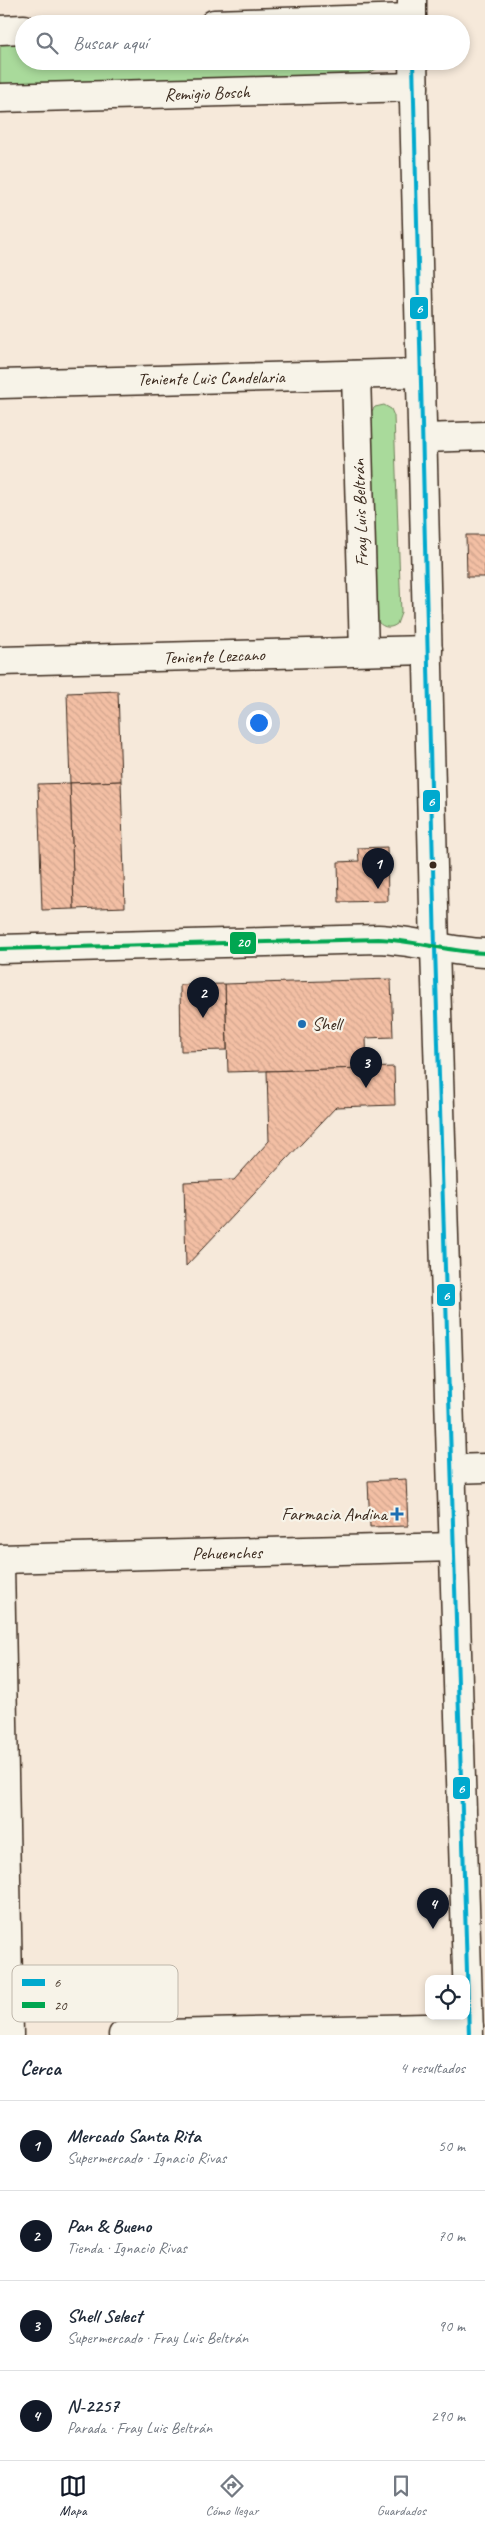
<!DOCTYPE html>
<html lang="es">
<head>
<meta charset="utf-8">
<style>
	:root { --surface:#fff; --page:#f2f2f3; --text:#1f2937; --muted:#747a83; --line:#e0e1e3; --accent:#111827 }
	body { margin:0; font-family:Caveat,sans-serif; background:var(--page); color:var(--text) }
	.controls { position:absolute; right:15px; bottom:15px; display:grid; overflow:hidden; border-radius:10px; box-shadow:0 2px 8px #0003 }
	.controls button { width:45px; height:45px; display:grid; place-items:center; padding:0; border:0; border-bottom:1px solid var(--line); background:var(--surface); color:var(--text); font:25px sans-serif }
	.you { position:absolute; left:258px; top:722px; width:18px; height:18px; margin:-12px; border:4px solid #fff; border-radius:50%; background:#1a73e8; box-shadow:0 0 0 8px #1a73e833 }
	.badge { display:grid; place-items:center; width:32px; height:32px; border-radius:50%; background:var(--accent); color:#fff; font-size:16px; font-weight:700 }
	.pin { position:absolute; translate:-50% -41px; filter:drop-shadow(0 1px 2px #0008) }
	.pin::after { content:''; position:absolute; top:26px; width:18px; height:15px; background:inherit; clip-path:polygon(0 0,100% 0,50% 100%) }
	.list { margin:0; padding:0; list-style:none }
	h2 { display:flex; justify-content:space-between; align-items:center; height:65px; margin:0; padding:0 20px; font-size:21px }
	h2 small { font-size:16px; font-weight:400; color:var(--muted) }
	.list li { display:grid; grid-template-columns:32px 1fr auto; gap:15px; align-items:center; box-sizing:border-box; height:90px; padding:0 20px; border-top:1px solid var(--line) }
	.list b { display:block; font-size:19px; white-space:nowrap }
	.list p { margin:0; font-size:16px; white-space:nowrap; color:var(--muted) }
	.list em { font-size:16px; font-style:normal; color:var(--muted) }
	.icon { flex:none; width:28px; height:28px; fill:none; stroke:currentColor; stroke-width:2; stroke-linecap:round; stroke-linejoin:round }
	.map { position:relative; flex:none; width:485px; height:2035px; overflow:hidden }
	.search { position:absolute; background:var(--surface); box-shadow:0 2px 8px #0003; left:15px; right:15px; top:15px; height:55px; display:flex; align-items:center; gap:12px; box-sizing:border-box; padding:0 18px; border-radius:28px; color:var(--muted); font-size:19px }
	.sheet { height:425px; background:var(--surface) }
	nav { display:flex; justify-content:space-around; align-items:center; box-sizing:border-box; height:70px; border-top:1px solid var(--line); background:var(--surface); font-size:14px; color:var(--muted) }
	nav a { display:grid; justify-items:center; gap:2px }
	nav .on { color:var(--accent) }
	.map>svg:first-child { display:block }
	.green { fill:#a9da9b; stroke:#72825c }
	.building { fill:url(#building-back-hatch); stroke:#3b2a1e }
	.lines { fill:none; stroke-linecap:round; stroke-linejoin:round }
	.minor-casing { stroke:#3b2a1e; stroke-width:31 }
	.tertiary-casing { stroke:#3b2a1e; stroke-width:31 }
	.secondary-casing { stroke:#3b2a1e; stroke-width:31 }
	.minor { stroke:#f7f3e8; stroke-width:28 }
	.tertiary { stroke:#f7f3e8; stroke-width:28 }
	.secondary { stroke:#f7f3e8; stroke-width:28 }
	.bus-1-casing { stroke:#f7f3e8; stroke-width:8 }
	.bus-2-casing { stroke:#f7f3e8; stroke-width:8 }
	.bus-1 { stroke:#00a9ce; stroke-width:4 }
	.bus-2 { stroke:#00a651; stroke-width:4 }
	.bus-dot { fill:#3b2a1e; stroke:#f7f3e8; stroke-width:2 }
	.poi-dot { fill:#1f6fb2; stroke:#f7f3e8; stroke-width:2 }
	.labels { text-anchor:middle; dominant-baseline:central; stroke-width:4.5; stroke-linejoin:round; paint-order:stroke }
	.street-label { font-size:18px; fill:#3b2a1e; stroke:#f7f3e8 }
	.poi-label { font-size:18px; fill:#3b2a1e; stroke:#f7f3e8; text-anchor:start }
	.key { fill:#f7f3e8; stroke:#bfb7ab; stroke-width:1 }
	.key-label { font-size:14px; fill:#3b2a1e }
	.line-badge { stroke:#f7f3e8; stroke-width:2 }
	.badge-label { font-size:14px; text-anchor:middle; font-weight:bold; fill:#fff }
</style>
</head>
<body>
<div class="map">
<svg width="485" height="2035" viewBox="0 0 485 2035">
	<defs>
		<pattern id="building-back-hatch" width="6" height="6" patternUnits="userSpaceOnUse" patternTransform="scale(1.25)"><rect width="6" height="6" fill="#f3bfa4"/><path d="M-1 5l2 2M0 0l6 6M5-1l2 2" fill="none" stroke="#d1a48d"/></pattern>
	</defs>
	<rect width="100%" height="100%" fill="#f6e9da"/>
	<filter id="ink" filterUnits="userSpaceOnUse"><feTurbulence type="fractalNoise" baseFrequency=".02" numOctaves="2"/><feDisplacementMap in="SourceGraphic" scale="10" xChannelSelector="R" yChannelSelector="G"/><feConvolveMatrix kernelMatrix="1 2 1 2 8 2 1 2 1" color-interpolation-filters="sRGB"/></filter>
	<g filter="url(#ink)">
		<g class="green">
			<polygon points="24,40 24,61 383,61 378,68 365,75 0,84 0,41"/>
			<path d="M384 405 391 409 394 416 401 613 397 624C389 630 381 627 376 619L370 413 375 407Z"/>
		</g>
		<g class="building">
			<polygon points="466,535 485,535 485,577 467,577"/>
			<polygon points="118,691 121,781 70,783 67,693"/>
			<polygon points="121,781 125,907 74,909 70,783"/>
			<polygon points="70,783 74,909 42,910 38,784"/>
			<polygon points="387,847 388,901 339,902 338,862 359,861 358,848"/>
			<polygon points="391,979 393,1037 366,1038 367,1068 228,1072 225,984"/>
			<polygon points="225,984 227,1050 181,1051 180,985"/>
			<polygon points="394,1067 395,1105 336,1107 186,1266 184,1182 234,1180 269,1141 267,1071"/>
			<polygon points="406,1479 408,1526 370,1527 368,1481"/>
		</g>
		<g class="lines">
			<g class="minor-casing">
				<g id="minor">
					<polyline points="214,24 412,18"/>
					<polyline points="0,30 24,29"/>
					<polyline points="0,98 414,87"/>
					<polyline points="356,375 364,651"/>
					<polyline points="0,384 421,373"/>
					<polyline points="423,438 485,436"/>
					<polyline points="0,661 428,650"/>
					<polyline points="452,1469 485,1468"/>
					<polyline points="0,1559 454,1547"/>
					<polyline points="0,1565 9,2035"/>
					<polyline points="123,2035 469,2027"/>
				</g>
			</g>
			<g class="tertiary-casing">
				<g id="tertiary">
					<polyline points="412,0 412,24"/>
					<polyline points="413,61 435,948"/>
				</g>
			</g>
			<g class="secondary-casing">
				<g id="secondary">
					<polyline points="435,948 469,2035"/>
					<path d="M0 949 378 939C414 940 449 952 485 953"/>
				</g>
			</g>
			<use href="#minor" class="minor"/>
			<use href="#tertiary" class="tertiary"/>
			<use href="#secondary" class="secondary"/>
			<g class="bus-1-casing">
				<polyline id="bus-1" points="413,61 435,948 469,2035"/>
			</g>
			<g class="bus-2-casing">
				<path id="bus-2" d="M0 949 378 939C414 940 449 952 485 953"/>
			</g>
			<use href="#bus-1" class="bus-1"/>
			<use href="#bus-2" class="bus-2"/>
		</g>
	</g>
	<circle class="bus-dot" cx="433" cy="865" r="4.5"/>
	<g class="poi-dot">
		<circle cx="302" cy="1024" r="5"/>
		<path d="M394.5 1506.5h5v5h5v5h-5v5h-5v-5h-5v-5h5z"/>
	</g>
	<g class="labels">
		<g class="street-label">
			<text transform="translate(207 93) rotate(-2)">Remigio Bosch</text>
			<text transform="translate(211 378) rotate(-1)">Teniente Luis Candelaria</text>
			<text transform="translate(360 513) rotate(-92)">Fray Luis Beltrán</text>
			<text transform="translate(214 656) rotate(-2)">Teniente Lezcano</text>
			<text transform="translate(227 1553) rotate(-1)">Pehuenches</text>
		</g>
		<g class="poi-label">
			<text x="312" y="1024">Shell</text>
			<text x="387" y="1514" text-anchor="end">Farmacia Andina</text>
		</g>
	</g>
	<rect x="12" y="1965" width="166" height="57" rx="8" class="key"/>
	<rect x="22" y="1979" width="23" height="7" fill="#00a9ce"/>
	<rect x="22" y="2002" width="23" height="6" fill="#00a651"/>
	<g class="key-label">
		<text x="54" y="1987">6</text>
		<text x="54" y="2010">20</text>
	</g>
	<g class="line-badge">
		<rect x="409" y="296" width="20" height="24" rx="5" fill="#00a9ce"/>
		<rect x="422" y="789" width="19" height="24" rx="5" fill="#00a9ce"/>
		<rect x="229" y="931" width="28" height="24" rx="5" fill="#00a651"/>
		<rect x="436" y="1283" width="20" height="24" rx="5" fill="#00a9ce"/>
		<rect x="452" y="1776" width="19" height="24" rx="5" fill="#00a9ce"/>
	</g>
	<g class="badge-label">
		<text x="419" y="313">6</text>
		<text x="431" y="806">6</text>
		<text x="243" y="947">20</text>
		<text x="446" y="1300">6</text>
		<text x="461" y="1793">6</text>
	</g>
</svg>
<div class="controls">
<button><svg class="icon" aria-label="locate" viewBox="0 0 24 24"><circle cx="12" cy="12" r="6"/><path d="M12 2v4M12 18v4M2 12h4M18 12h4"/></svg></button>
</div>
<div class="you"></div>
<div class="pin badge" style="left:378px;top:889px">1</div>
<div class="pin badge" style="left:203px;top:1018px">2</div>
<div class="pin badge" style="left:366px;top:1088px">3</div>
<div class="pin badge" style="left:433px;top:1929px">4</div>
<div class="search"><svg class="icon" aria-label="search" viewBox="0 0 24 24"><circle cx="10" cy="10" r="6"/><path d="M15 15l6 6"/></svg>Buscar aquí</div>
</div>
<section class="sheet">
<h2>Cerca<small>4 resultados</small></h2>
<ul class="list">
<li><span class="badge">1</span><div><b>Mercado Santa Rita</b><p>Supermercado · Ignacio Rivas</p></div><em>50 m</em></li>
<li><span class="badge">2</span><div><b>Pan &amp; Bueno</b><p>Tienda · Ignacio Rivas</p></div><em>70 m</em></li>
<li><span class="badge">3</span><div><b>Shell Select</b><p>Supermercado · Fray Luis Beltrán</p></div><em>90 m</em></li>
<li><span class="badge">4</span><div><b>N-2257</b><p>Parada · Fray Luis Beltrán</p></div><em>290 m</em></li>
</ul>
</section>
<nav>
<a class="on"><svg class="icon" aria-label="map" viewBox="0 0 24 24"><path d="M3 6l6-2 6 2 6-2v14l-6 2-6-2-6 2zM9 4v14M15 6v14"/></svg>Mapa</a>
<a><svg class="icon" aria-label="directions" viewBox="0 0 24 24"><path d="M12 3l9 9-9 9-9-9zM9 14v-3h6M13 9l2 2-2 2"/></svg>Cómo llegar</a>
<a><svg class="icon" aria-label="saved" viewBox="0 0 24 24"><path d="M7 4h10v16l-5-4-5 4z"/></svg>Guardados</a>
</nav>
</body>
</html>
